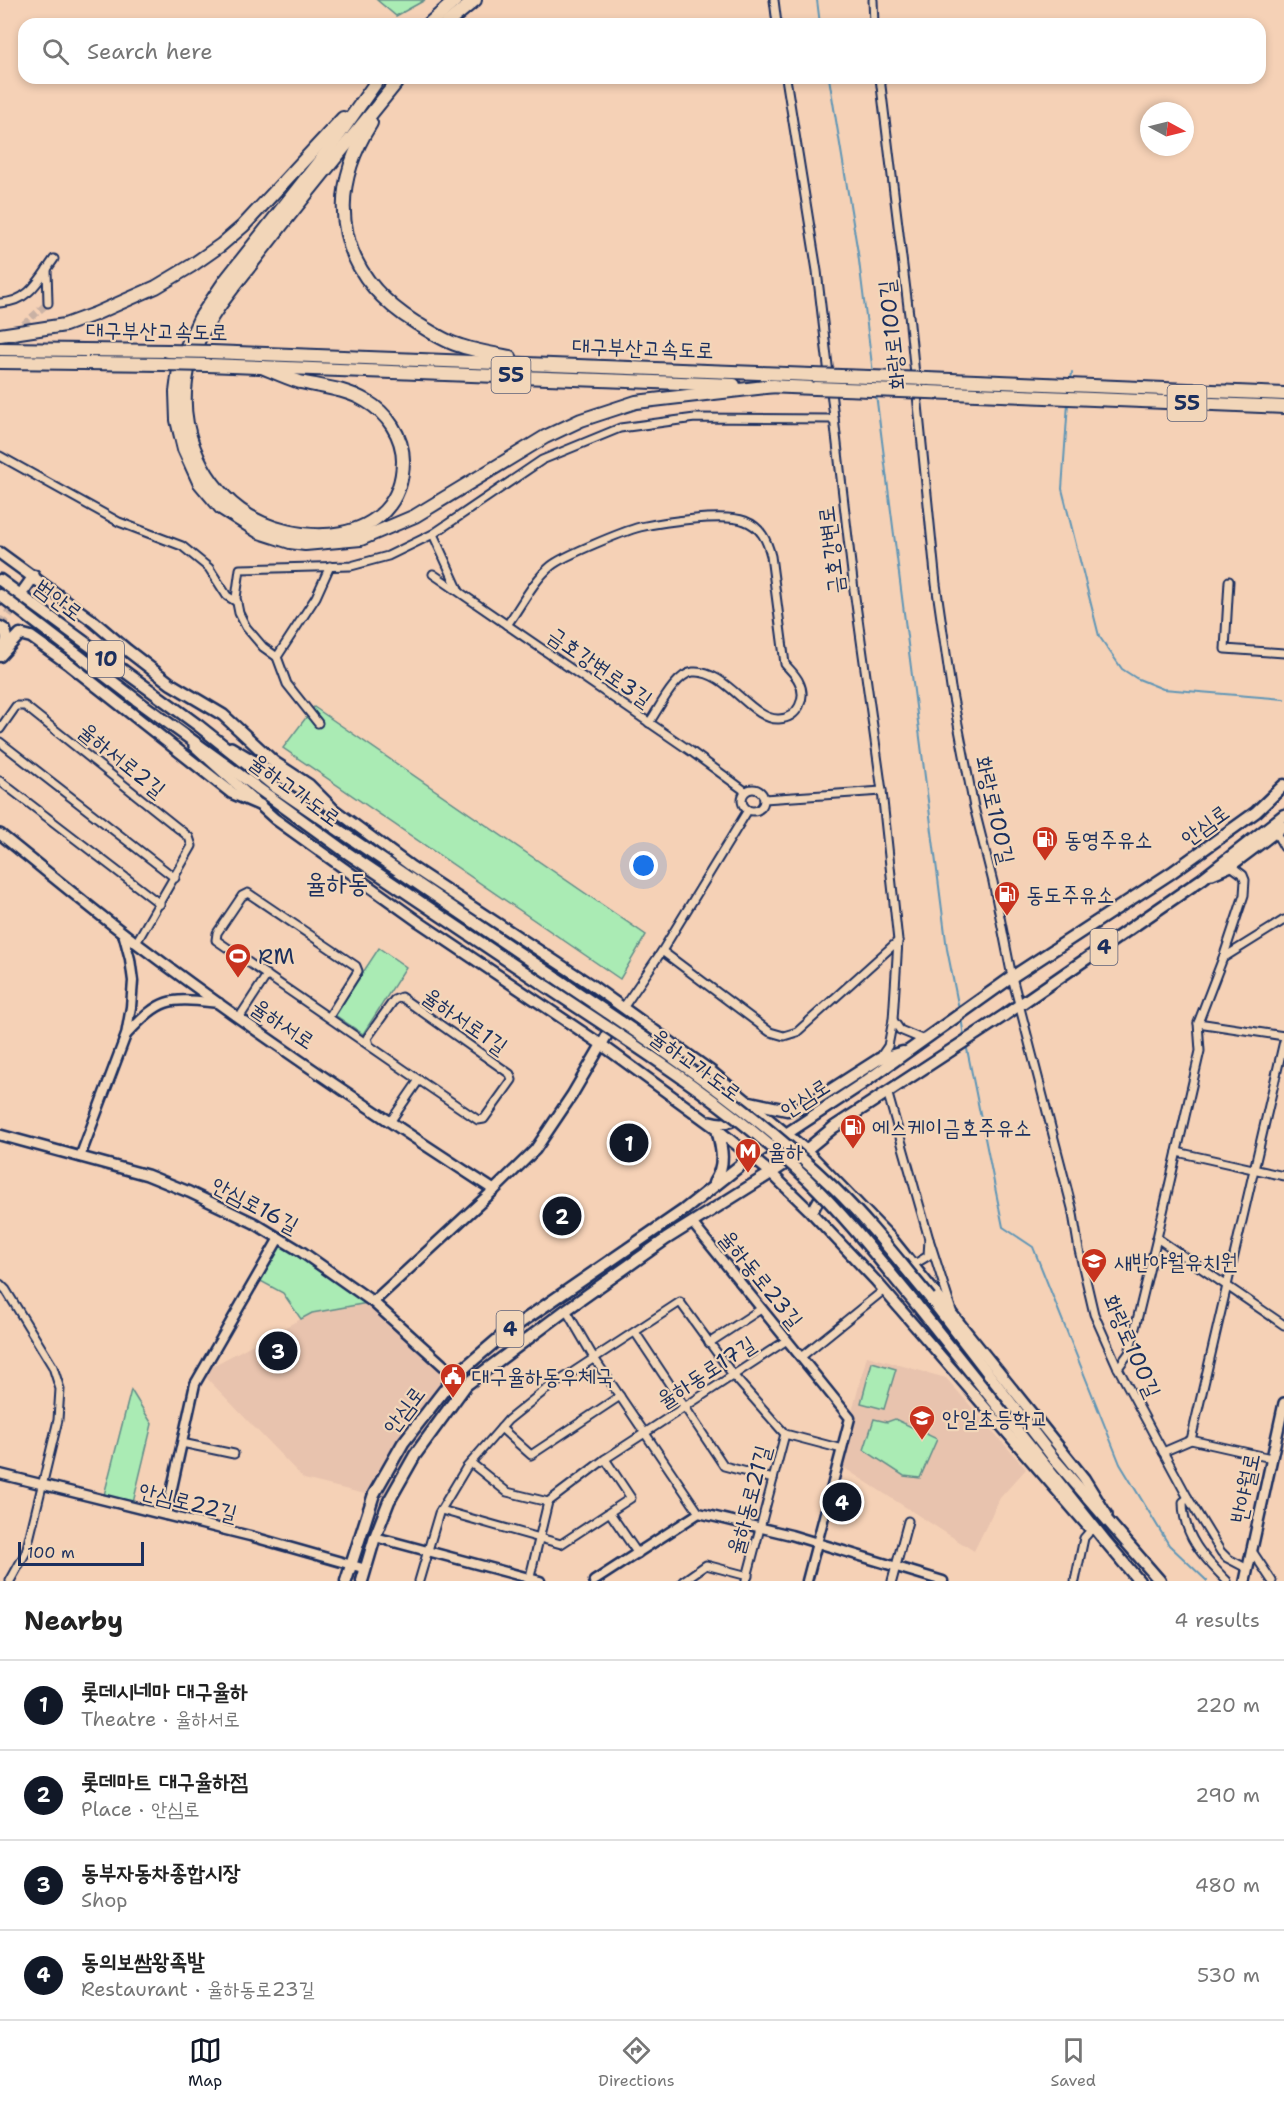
<!DOCTYPE html>
<html lang="en">
<head>
<meta charset="utf-8">
<style>
	:root { --surface:#fff; --page:#f6f6f6; --text:#222; --muted:#767676; --line:#e0e0e0; --accent:#111827 }
	body { margin:0; font-family:"Shantell Sans","Poor Story",sans-serif; background:var(--page); color:var(--text) }
	.compass { position:absolute; left:1140px; top:102px; width:54px; height:54px; border-radius:50%; background:var(--surface); box-shadow:0 3px 9px #0003; rotate:97deg }
	.scale { position:absolute; left:18px; bottom:15px; width:126px; box-sizing:border-box; padding-left:6px; border:3px solid #1b2f5e; border-top:0; font-size:16px; line-height:21px; white-space:nowrap; color:#1b2f5e; -webkit-text-stroke:4px #f2d6b9; paint-order:stroke }
	.you { position:absolute; left:644px; top:866px; width:21px; height:21px; margin:-15px; border:4px solid #fff; border-radius:50%; background:#1a73e8; box-shadow:0 0 0 9px #1a73e833 }
	.badge { display:grid; place-items:center; width:39px; height:39px; border-radius:50%; background:var(--accent); color:#fff; font-size:20px; font-weight:700 }
	.pin { position:absolute; translate:-50% -50%; border:3px solid #fff; box-shadow:0 2px 6px #0006 }
	.list { margin:0; padding:0; list-style:none }
	h2 { display:flex; justify-content:space-between; align-items:center; height:78px; margin:0; padding:0 24px; font-size:26px }
	h2 small { font-size:20px; font-weight:400; color:var(--muted) }
	.list li { display:grid; grid-template-columns:39px 1fr auto; gap:18px; align-items:center; box-sizing:border-box; height:90px; padding:0 24px; border-top:2px solid var(--line) }
	.list b { display:block; font-size:22px; white-space:nowrap }
	.list p { margin:0; font-size:20px; white-space:nowrap; color:var(--muted) }
	.list em { font-size:20px; font-style:normal; color:var(--muted) }
	.icon { flex:none; width:33px; height:33px; fill:none; stroke:currentColor; stroke-width:2; stroke-linecap:round; stroke-linejoin:round }
	.map { position:relative; flex:none; width:1284px; height:1581px; overflow:hidden }
	.search { position:absolute; background:var(--surface); box-shadow:0 3px 9px #0003; left:18px; right:18px; top:18px; height:66px; display:flex; align-items:center; gap:15px; box-sizing:border-box; padding:0 21px; border-radius:18px; color:var(--muted); font-size:22px }
	.sheet { height:438px; background:var(--surface) }
	nav { display:flex; justify-content:space-around; align-items:center; box-sizing:border-box; height:84px; border-top:2px solid var(--line); background:var(--surface); font-size:16px; color:var(--muted) }
	nav a { display:grid; justify-items:center; gap:3px }
	nav .on { color:var(--accent) }
	.map>svg:first-child { display:block }
	.built { fill:#e8c3ae }
	.green { fill:#aaebb4; stroke:#628d89; stroke-width:1.5 }
	.lines { fill:none; stroke-linecap:round; stroke-linejoin:round }
	.stream { stroke:#6196b6; stroke-width:2 }
	.minor-tunnel { stroke:#c9b1a4; stroke-width:7; stroke-dasharray:7 3.5; stroke-linecap:butt }
	.trunk-tunnel { stroke:#c9b1a4; stroke-width:10; stroke-dasharray:10 5; stroke-linecap:butt }
	.minor-casing { stroke:#1b2f5e; stroke-width:11 }
	.tertiary-casing { stroke:#1b2f5e; stroke-width:13 }
	.secondary-casing { stroke:#1b2f5e; stroke-width:14 }
	.primary-casing { stroke:#1b2f5e; stroke-width:15 }
	.trunk-casing { stroke:#1b2f5e; stroke-width:15 }
	.motorway-casing { stroke:#1b2f5e; stroke-width:16 }
	.minor { stroke:#f2d6b9; stroke-width:7 }
	.tertiary { stroke:#f2d6b9; stroke-width:8 }
	.secondary { stroke:#f2d6b9; stroke-width:9 }
	.primary { stroke:#f2d6b9; stroke-width:10 }
	.trunk { stroke:#f2d6b9; stroke-width:10 }
	.motorway { stroke:#f2d6b9; stroke-width:12 }
	.trunk-bridge-casing { stroke:#1b2f5e; stroke-width:15; stroke-linecap:butt }
	.motorway-bridge-casing { stroke:#1b2f5e; stroke-width:16; stroke-linecap:butt }
	.trunk-bridge { stroke:#f2d6b9; stroke-width:10 }
	.motorway-bridge { stroke:#f2d6b9; stroke-width:12 }
	.labels { text-anchor:middle; dominant-baseline:central; stroke-width:4.5; stroke-linejoin:round; paint-order:stroke }
	.shield { fill:#f2d6b9; stroke:#5c6179; stroke-width:1.5 }
	.shield-label { font-size:21px; font-weight:bold; fill:#1b2f5e }
	.street-label { font-size:22px; fill:#1b2f5e; stroke:#f2d6b9 }
	.poi-label { font-size:22px; fill:#1b2f5e; stroke:#f2d6b9; text-anchor:start }
	.quarter-label { font-size:26px; fill:#1b2f5e; stroke:#f2d6b9 }
</style>
</head>
<body>
<div class="map">
<svg width="1284" height="1581" viewBox="0 0 1284 1581">
	<rect width="100%" height="100%" fill="#f5d1b6"/>
	<filter id="ink" filterUnits="userSpaceOnUse"><feTurbulence type="fractalNoise" baseFrequency=".0167" numOctaves="2"/><feDisplacementMap in="SourceGraphic" scale="12" xChannelSelector="R" yChannelSelector="G"/><feConvolveMatrix kernelMatrix="1 2 1 2 8 2 1 2 1" color-interpolation-filters="sRGB"/></filter>
	<g filter="url(#ink)">
		<g class="built">
			<polygon points="373,1302 461,1381 407,1454 385,1499 304,1479 201,1372 312,1313"/>
			<polygon points="867,1356 946,1378 1026,1469 1000,1498 974,1551 838,1464"/>
		</g>
		<g class="green">
			<polygon points="377,0 425,0 396,16"/>
			<polygon points="314,707 646,935 620,979 283,748"/>
			<polygon points="379,948 406,967 363,1034 335,1015"/>
			<polygon points="279,1238 373,1302 312,1313 301,1319 283,1293 255,1278"/>
			<polygon points="872,1362 896,1369 884,1409 861,1403"/>
			<polygon points="131,1390 152,1424 132,1507 103,1499"/>
			<polygon points="874,1419 887,1422 895,1419 937,1439 920,1478 904,1476 864,1450"/>
		</g>
		<g class="lines">
			<g class="stream">
				<polyline points="817,0 820,24"/>
				<polyline points="829,78 858,253 873,373"/>
				<polyline points="1071,380 1072,372"/>
				<polyline points="876,394 947,949 959,1009"/>
				<polyline points="1068,403 1062,489 1099,636 1122,669 1136,678 1163,689 1284,699"/>
				<polyline points="961,1018 964,1036"/>
				<polyline points="966,1044 1003,1227 1033,1247 1120,1464 1169,1545 1207,1581"/>
			</g>
			<polyline class="minor-tunnel" points="0,345 48,303"/>
			<polyline class="trunk-tunnel" points="0,627 24,590"/>
			<g class="minor-casing">
				<g id="minor">
					<polyline points="774,0 777,24"/>
					<polyline points="873,0 874,24"/>
					<polyline points="786,78 817,271 854,590 882,791 898,941 893,1020"/>
					<polyline points="880,78 909,315 936,584 951,688 974,807 993,882 1012,977 1072,1208 1079,1250 1094,1314 1118,1368 1188,1498 1221,1552 1227,1558 1248,1569"/>
					<polyline points="47,269 48,303"/>
					<path d="M0 303C29 302 39 280 54 259"/>
					<polyline points="0,456 119,522 182,546 209,568 227,596 237,602"/>
					<polyline points="433,574 692,752 745,791"/>
					<polyline points="1229,581 1225,649 1284,653"/>
					<polyline points="459,591 433,534 542,460 620,428 695,418 834,419"/>
					<path d="M507 625C521 606 533 581 551 566 563 556 624 531 640 527 663 522 724 513 745 521 761 527 767 540 771 556L785 664C790 670 796 675 799 682 807 698 798 718 779 719 752 721 726 669 693 672 675 674 659 709 649 723"/>
					<polyline points="277,657 316,597 330,566"/>
					<polyline points="318,723 287,684 277,657 263,647 246,627 239,613 236,598 240,569 351,566 388,556 433,534"/>
					<polyline points="0,729 16,706 25,706 189,837 192,846 136,943"/>
					<polyline points="0,742 175,878"/>
					<polyline points="0,781 160,904"/>
					<circle cx="753" cy="800" r="11"/>
					<polyline points="764,799 882,791"/>
					<polyline points="1275,831 1284,847"/>
					<polyline points="1231,866 1243,875 1245,880 1244,895 1223,958 1198,1023 1200,1051 1157,1238 1284,1325"/>
					<polyline points="662,951 770,1032 784,1036 797,1032 898,941"/>
					<polyline points="1223,958 1284,920"/>
					<polyline points="623,1008 662,951 748,810"/>
					<polyline points="329,1017 358,971 356,966 248,893 242,896 217,933 216,940 419,1080"/>
					<polyline points="239,1018 267,975"/>
					<polyline points="1198,1023 1284,1036"/>
					<polyline points="369,1045 367,1038 394,1000 401,997 510,1074 512,1080 484,1119 478,1120 419,1080 390,1122"/>
					<polyline points="879,1059 888,1046 893,1020 900,1030 924,1040"/>
					<polyline points="887,1091 929,1239"/>
					<polyline points="1177,1152 1284,1176"/>
					<polyline points="912,1263 918,1262 928,1256 929,1239 952,1311"/>
					<polyline points="0,1284 6,1290 53,1367 60,1389 58,1420 26,1552 10,1581"/>
					<polyline points="566,1310 594,1358 699,1513"/>
					<polyline points="635,1332 724,1466 773,1479"/>
					<polyline points="709,1343 761,1309"/>
					<polyline points="801,1357 884,1290"/>
					<polyline points="1118,1368 1129,1353 1157,1238"/>
					<polyline points="501,1428 531,1455 620,1396"/>
					<polyline points="1191,1440 1284,1041"/>
					<polyline points="182,1443 234,1454"/>
					<polyline points="1163,1452 1191,1440 1271,1458"/>
					<polyline points="471,1463 507,1492 548,1502"/>
					<path d="M1188 1498 1183 1502C1183 1536 1204 1558 1227 1581"/>
					<polyline points="441,1510 561,1544 631,1498 605,1459"/>
					<polyline points="610,1513 638,1554"/>
					<polyline points="1252,1551 1272,1581"/>
					<polyline points="419,1581 439,1513 466,1468 508,1420 544,1391 680,1302 733,1375 785,1434 842,1449"/>
					<polyline points="529,1581 548,1502 605,1459 787,1340"/>
					<polyline points="683,1581 706,1565 748,1576"/>
					<polyline points="746,1581 785,1434"/>
					<polyline points="892,1581 908,1521"/>
					<polyline points="1075,1581 1084,1538 1091,1530"/>
				</g>
			</g>
			<g class="tertiary-casing">
				<g id="tertiary">
					<path d="M127 1034C163 996 168 998 219 1003"/>
					<polyline points="80,1157 126,1035 131,1007 133,981 130,959 123,933"/>
					<polyline points="693,1224 850,1418 807,1581"/>
					<polyline points="0,1474 250,1536 366,1569"/>
					<polyline points="166,1515 195,1384 279,1238"/>
					<polyline points="375,1537 540,1581"/>
					<polyline points="594,1581 699,1513 791,1535 943,1581"/>
				</g>
			</g>
			<g class="secondary-casing">
				<g id="secondary">
					<polyline points="194,746 275,819 419,922 602,1045 717,1129 771,1173 809,1210 876,1281 1091,1530"/>
					<polyline points="231,747 331,807 412,867 590,984 711,1071 806,1150 892,1239 1084,1478 1107,1515"/>
					<path d="M0 834C45 870 89 907 135 942 251 1030 372 1111 494 1190L373 1302"/>
					<polyline points="1212,874 1231,866 1284,826"/>
					<path d="M710 1121C723 1125 732 1123 742 1115"/>
					<polyline points="0,1135 147,1175 189,1192 254,1223 302,1252 373,1302 455,1376"/>
					<polyline points="494,1190 535,1150 572,1095 613,1025"/>
					<path d="M812 1213C819 1198 822 1189 840 1191"/>
					<polyline points="1245,1581 1284,1403"/>
				</g>
			</g>
			<g class="primary-casing">
				<g id="primary">
					<polyline points="750,1102 787,1110 804,1107 879,1059 903,1052"/>
					<path d="M714 1183C726 1165 722 1149 717 1129"/>
					<polyline points="346,1581 374,1494 403,1443 455,1376 504,1334 684,1210 751,1157 862,1084 1012,977 1171,873 1256,812 1284,785"/>
					<polyline points="362,1581 375,1537 389,1501 415,1455 466,1385 566,1310 666,1239 771,1173 806,1150 834,1127 1005,1015 1202,879 1284,815"/>
				</g>
			</g>
			<g class="trunk-casing">
				<g id="trunk">
					<polyline points="0,553 93,621 127,650 171,684 223,715 274,762 309,785 331,807"/>
					<polyline points="0,580 199,726 274,786 540,967"/>
					<polyline points="24,590 34,576"/>
					<polyline points="0,595 138,701 343,850 535,979"/>
					<polyline points="0,627 5,630 7,638 4,651"/>
					<polyline points="0,656 20,634 31,637 70,665 232,793 260,805"/>
					<polyline points="930,1298 1055,1460 1160,1581"/>
					<polyline points="916,1304 1107,1543 1139,1581"/>
				</g>
			</g>
			<g class="motorway-casing">
				<g id="motorway">
					<polyline points="429,24 456,0"/>
					<polyline points="446,24 475,0"/>
					<polyline points="379,78 326,153 225,281 200,318 180,361 176,392 177,420 184,449 199,482 221,508 259,532 290,542 305,544 361,539 415,516 545,437 581,420 636,402 774,386"/>
					<path d="M371 123C323 199 339 275 416 323 430 331 445 342 461 346 476 351 494 354 510 357"/>
					<polyline points="0,335 65,325 95,314 156,287 191,266 221,245 243,226 343,118"/>
					<polyline points="0,349 168,351"/>
					<polyline points="211,352 812,375"/>
					<polyline points="0,362 163,364"/>
					<polyline points="207,365 734,385"/>
					<path d="M262 367C274 372 287 378 300 382 323 387 346 389 366 401 387 413 403 436 403 461 402 548 293 550 240 510 219 494 203 472 194 448 183 420 182 391 190 362 202 322 234 287 259 254 305 194 353 137 400 78"/>
					<polyline points="927,379 1284,394"/>
					<polyline points="766,386 815,388"/>
					<polyline points="928,392 1284,407"/>
				</g>
			</g>
			<use href="#minor" class="minor"/>
			<use href="#tertiary" class="tertiary"/>
			<use href="#secondary" class="secondary"/>
			<use href="#primary" class="primary"/>
			<use href="#trunk" class="trunk"/>
			<use href="#motorway" class="motorway"/>
			<g class="trunk-bridge-casing">
				<g id="trunk-bridge">
					<path d="M540 967C642 1036 746 1103 834 1188 869 1222 899 1261 930 1298"/>
					<path d="M535 979C629 1042 726 1101 808 1180 847 1218 881 1262 916 1304"/>
				</g>
			</g>
			<g class="motorway-bridge-casing">
				<g id="motorway-bridge">
					<polyline points="168,351 211,352"/>
					<polyline points="163,364 207,365"/>
					<polyline points="812,375 927,379"/>
					<polyline points="815,388 928,392"/>
				</g>
			</g>
			<use href="#trunk-bridge" class="trunk-bridge"/>
			<use href="#motorway-bridge" class="motorway-bridge"/>
		</g>
	</g>
	<defs>
		<g id="fuel-pin" transform="scale(1.35)"><path d="M0 17L-7.5 6A9.5 9.5 0 1 1 7.5 6Z" fill="#c8321e" stroke="#f2d6b9"/><path d="M-5.5-6h7V0h2V4h1.3V-2.5L3-4.5l.8-.8L6-3V5H2.5V1h-1V6h-7ZM-4.2-4.7v3.2H.2V-4.7Z" fill="#fff"/></g>
		<g id="stadium-pin" transform="scale(1.35)"><path d="M0 17L-7.5 6A9.5 9.5 0 1 1 7.5 6Z" fill="#c8321e" stroke="#f2d6b9"/><path d="M0-5a6.5 5 0 1 0 0 10a6.5 5 0 1 0 0-10ZM-3.5-1.8h7v3.6h-7Z" fill="#fff"/></g>
		<g id="metro-pin" transform="scale(1.35)"><path d="M0 17L-7.5 6A9.5 9.5 0 1 1 7.5 6Z" fill="#c8321e" stroke="#f2d6b9"/><path d="M-5.5 5V-5H-3L0 0L3-5H5.5V5H3V-.5L0 4L-3-.5V5Z" fill="#fff"/></g>
		<g id="school-pin" transform="scale(1.35)"><path d="M0 17L-7.5 6A9.5 9.5 0 1 1 7.5 6Z" fill="#c8321e" stroke="#f2d6b9"/><path d="M0-5L7-2L0 1L-7-2ZM-4 1L0 2.5L4 1V4Q0 6-4 4Z" fill="#fff"/></g>
		<g id="civic-pin" transform="scale(1.35)"><path d="M0 17L-7.5 6A9.5 9.5 0 1 1 7.5 6Z" fill="#c8321e" stroke="#f2d6b9"/><path d="M-.6-6.5H3V-4.5H.6V-3L4-1V1h2V6H-6V1h2V-1L-.6-3ZM-1.2 2.5V6h2.4V2.5Z" fill="#fff"/></g>
	</defs>
	<g fill-rule="evenodd">
		<use href="#fuel-pin" x="1045" y="839"/>
		<use href="#fuel-pin" x="1007" y="894"/>
		<use href="#stadium-pin" x="238" y="956"/>
		<use href="#fuel-pin" x="853" y="1127"/>
		<use href="#metro-pin" x="748" y="1151"/>
		<use href="#school-pin" x="1094" y="1261"/>
		<use href="#civic-pin" x="453" y="1376"/>
		<use href="#school-pin" x="922" y="1418"/>
	</g>
	<g class="labels">
		<g class="shield">
			<rect x="491.5" y="357" width="39" height="36" rx="4.5"/>
			<rect x="1167.5" y="385" width="39" height="36" rx="4.5"/>
			<rect x="88" y="641" width="36" height="36" rx="4.5"/>
			<rect x="1090.5" y="929" width="27" height="36" rx="4.5"/>
			<rect x="496.5" y="1311" width="27" height="36" rx="4.5"/>
		</g>
		<g class="shield-label">
			<text x="511" y="375">55</text>
			<text x="1187" y="403">55</text>
			<text x="106" y="659">10</text>
			<text x="1104" y="947">4</text>
			<text x="510" y="1329">4</text>
		</g>
		<g class="street-label">
			<text transform="translate(157 331) rotate(1)">대구부산고속도로</text>
			<text transform="translate(892 335) rotate(-96)">화랑로100길</text>
			<text transform="translate(643 348) rotate(2)">대구부산고속도로</text>
			<text transform="translate(831 550) rotate(-97)">금호강변로</text>
			<text transform="translate(59 600) rotate(37)">범안로</text>
			<text transform="translate(600 667) rotate(35)">금호강변로3길</text>
			<text transform="translate(122 760) rotate(39)">율하서로2길</text>
			<text transform="translate(295 790) rotate(36)">율하고가도로</text>
			<text transform="translate(995 810) rotate(77)">화랑로100길</text>
			<text transform="translate(1205 825) rotate(-36)">안심로</text>
			<text transform="translate(465 1021) rotate(35)">율하서로1길</text>
			<text transform="translate(283 1024) rotate(34)">율하서로</text>
			<text transform="translate(696 1065) rotate(36)">율하고가도로</text>
			<text transform="translate(805 1098) rotate(-33)">안심로</text>
			<text transform="translate(255 1205) rotate(28)">안심로16길</text>
			<text transform="translate(761 1279) rotate(51)">율하동로23길</text>
			<text transform="translate(1132 1346) rotate(66)">화랑로100길</text>
			<text transform="translate(706 1372) rotate(-33)">율하동로17길</text>
			<text transform="translate(404 1410) rotate(-53)">안심로</text>
			<text transform="translate(1245 1488) rotate(-78)">반야월로</text>
			<text transform="translate(749 1500) rotate(-75)">율하동로21길</text>
			<text transform="translate(188 1502) rotate(14)">안심로22길</text>
		</g>
		<g class="poi-label">
			<text x="1064" y="839">동영주유소</text>
			<text x="1026" y="894">동도주유소</text>
			<text x="258" y="956">RM</text>
			<text x="872" y="1127">에스케이금호주유소</text>
			<text x="768" y="1151">율하</text>
			<text x="1114" y="1261">새반야월유치원</text>
			<text x="472" y="1376">대구율하동우체국</text>
			<text x="942" y="1418">안일초등학교</text>
		</g>
		<g class="quarter-label">
			<text x="337" y="882">율하동</text>
		</g>
	</g>
</svg>
<svg class="compass" viewBox="-18 -18 36 36"><path d="M0-13l5 13h-10z" fill="#e53935"/><path d="M0 13l5-13h-10z" fill="#767676"/></svg>
<div class="scale">100 m</div>
<div class="you"></div>
<div class="pin badge" style="left:629px;top:1143px">1</div>
<div class="pin badge" style="left:562px;top:1216px">2</div>
<div class="pin badge" style="left:278px;top:1351px">3</div>
<div class="pin badge" style="left:842px;top:1502px">4</div>
<div class="search"><svg class="icon" aria-label="search" viewBox="0 0 24 24"><circle cx="10" cy="10" r="6"/><path d="M15 15l6 6"/></svg>Search here</div>
</div>
<section class="sheet">
<h2>Nearby<small>4 results</small></h2>
<ul class="list">
<li><span class="badge">1</span><div><b>롯데시네마 대구율하</b><p>Theatre · 율하서로</p></div><em>220 m</em></li>
<li><span class="badge">2</span><div><b>롯데마트 대구율하점</b><p>Place · 안심로</p></div><em>290 m</em></li>
<li><span class="badge">3</span><div><b>동부자동차종합시장</b><p>Shop</p></div><em>480 m</em></li>
<li><span class="badge">4</span><div><b>동의보쌈왕족발</b><p>Restaurant · 율하동로23길</p></div><em>530 m</em></li>
</ul>
</section>
<nav>
<a class="on"><svg class="icon" aria-label="map" viewBox="0 0 24 24"><path d="M3 6l6-2 6 2 6-2v14l-6 2-6-2-6 2zM9 4v14M15 6v14"/></svg>Map</a>
<a><svg class="icon" aria-label="directions" viewBox="0 0 24 24"><path d="M12 3l9 9-9 9-9-9zM9 14v-3h6M13 9l2 2-2 2"/></svg>Directions</a>
<a><svg class="icon" aria-label="saved" viewBox="0 0 24 24"><path d="M7 4h10v16l-5-4-5 4z"/></svg>Saved</a>
</nav>
</body>
</html>
